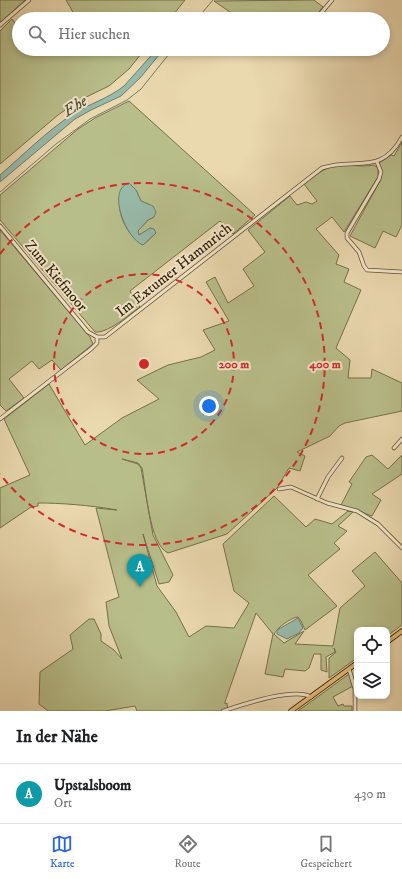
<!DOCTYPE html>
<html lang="de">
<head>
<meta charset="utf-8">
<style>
	:root { --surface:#fff; --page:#f2f2f2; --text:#202124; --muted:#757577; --line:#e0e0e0; --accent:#2563eb }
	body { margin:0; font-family:"IM FELL DW Pica",serif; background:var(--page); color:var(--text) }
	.controls { position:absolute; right:12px; bottom:12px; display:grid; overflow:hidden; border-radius:8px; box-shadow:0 2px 6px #0003 }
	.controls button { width:36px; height:36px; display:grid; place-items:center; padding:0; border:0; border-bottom:1px solid var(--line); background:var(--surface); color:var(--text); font:20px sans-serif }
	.you { position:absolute; left:209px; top:406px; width:14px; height:14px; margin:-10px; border:3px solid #fff; border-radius:50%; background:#1a73e8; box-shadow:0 0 0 6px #1a73e833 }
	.badge { display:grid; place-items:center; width:26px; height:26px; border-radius:50%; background:var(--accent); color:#fff; font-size:13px; font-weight:700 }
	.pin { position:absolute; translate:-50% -33px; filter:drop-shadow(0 1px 2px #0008) }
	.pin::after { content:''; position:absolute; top:21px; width:14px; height:12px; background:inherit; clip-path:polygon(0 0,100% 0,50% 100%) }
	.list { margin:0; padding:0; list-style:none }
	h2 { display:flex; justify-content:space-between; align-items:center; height:52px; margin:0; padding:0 16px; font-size:17px }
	h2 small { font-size:13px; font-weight:400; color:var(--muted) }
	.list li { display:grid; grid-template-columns:26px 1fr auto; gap:12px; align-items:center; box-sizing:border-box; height:60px; padding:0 16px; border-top:1px solid var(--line) }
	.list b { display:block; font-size:15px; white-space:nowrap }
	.list p { margin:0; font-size:13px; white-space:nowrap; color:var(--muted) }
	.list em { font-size:13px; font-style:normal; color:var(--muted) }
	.icon { flex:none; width:22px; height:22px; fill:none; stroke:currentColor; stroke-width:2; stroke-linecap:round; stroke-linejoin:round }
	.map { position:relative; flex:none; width:402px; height:711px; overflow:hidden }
	.search { position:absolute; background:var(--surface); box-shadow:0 2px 6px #0003; left:12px; right:12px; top:12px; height:44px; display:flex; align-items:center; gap:10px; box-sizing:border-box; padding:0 14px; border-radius:22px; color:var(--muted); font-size:15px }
	.sheet { height:112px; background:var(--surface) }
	nav { display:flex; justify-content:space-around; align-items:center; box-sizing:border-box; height:56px; border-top:1px solid var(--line); background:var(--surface); font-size:11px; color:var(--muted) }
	nav a { display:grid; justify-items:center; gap:2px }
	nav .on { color:var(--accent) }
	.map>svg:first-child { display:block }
	.green { fill:#b8be8a; stroke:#76704a; fill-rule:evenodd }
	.water { fill:#98baaa; stroke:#707d6a }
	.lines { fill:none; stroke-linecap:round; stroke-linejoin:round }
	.stream { stroke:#707d6a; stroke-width:1 }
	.minor-casing { stroke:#624f32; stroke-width:4.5 }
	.major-casing { stroke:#352109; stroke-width:5.5 }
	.minor { stroke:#f1e6cb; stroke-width:3 }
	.major { stroke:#e5bc78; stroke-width:4 }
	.ring { fill:none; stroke:#d62828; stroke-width:2; stroke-dasharray:7 5 }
	.labels { text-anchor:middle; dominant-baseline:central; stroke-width:4; stroke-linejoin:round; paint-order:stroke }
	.street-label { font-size:15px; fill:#352109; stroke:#f1e6cb }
	.water-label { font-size:16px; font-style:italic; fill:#534f39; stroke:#f1e6cb }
	.centre { fill:#d62828; stroke:#f1e6cb; stroke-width:2 }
	.ring-label { font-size:12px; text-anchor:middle; font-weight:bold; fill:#d62828; stroke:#f1e6cb; stroke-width:4; stroke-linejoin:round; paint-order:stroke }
</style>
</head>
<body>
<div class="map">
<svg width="402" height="711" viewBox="0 0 402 711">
	<rect width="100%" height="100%" fill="#ead8af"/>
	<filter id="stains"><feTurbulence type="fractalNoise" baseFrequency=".005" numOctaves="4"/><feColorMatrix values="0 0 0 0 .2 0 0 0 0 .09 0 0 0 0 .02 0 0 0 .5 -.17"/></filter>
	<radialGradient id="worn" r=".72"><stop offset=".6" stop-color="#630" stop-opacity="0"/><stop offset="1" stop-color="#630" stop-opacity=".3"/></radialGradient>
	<g class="green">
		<polygon points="0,0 25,0 0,23"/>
		<polygon points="66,0 185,0 170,19 77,19"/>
		<polygon points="314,0 323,7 313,19 240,19 214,1"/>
		<polygon points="12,19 19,28 19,49 145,49 129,69 109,86 78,101 58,115 0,164 0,31"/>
		<path d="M129 101 255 215 233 234 220 221 130 291 140 307C130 314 107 334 95 332L0 220V195L78 129 95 118ZM126 184 136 190 141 201 148 204 154 217 148 220 138 231 139 235 151 228 156 233 143 245C124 233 111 204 126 184Z"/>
		<polygon points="402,142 402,225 396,237 383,231 375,248 350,236 381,179 382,172 379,163 391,155 394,156"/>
		<path d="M374 165 378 168V177L344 232 332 217 316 229 339 255 336 264 349 269 344 282 361 290 336 348 350 360 348 378H371L372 369 402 383V411L345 423 339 426 330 436 297 452 305 456 300 471 289 468 277 488 227 534 168 553C149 544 146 488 142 468L138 463 122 459 138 464 141 468 153 535 173 575 169 582 159 584 143 534 157 586 176 612 189 637 206 626 234 628 249 603 234 591 223 544 274 496 306 527 315 519 332 524 348 511 353 512 338 526 347 531 334 543 340 549 308 575 337 606 305 630 301 621 298 617C290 618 277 628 274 634L284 643 304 631 295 644 333 646 340 608 365 586 352 571 375 552 402 583V625L387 636V630H357V658L329 678V658L336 652 334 648 335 652 326 657 327 672 321 670V654H314L309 668 305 671 285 669 283 677 265 674 273 634 256 613 225 702V704L227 703 228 711H137L135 706 105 711H48L39 704 40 672 73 649 70 635 89 619H94L101 634V641L114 650 122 659 109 626 106 602 119 597 96 508 117 510C89 505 60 503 38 503V506L31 507 0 528V488L30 475 4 419 49 384 85 445 122 418 159 399 137 380 168 365 201 357 215 350 203 330 229 321 206 282 215 277 228 303 254 286 243 269 265 252 248 230 290 196 297 205 306 202 312 204 317 201 304 184C314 177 322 169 334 166 347 163 360 168 374 165Z"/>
		<polygon points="0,230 90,337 93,344 61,370 52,360 39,369 32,361 9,379 24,398 6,411 0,405"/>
		<polygon points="372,455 388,469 402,455 402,474 372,494 381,500 372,516 341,505 352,484 349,482 366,457"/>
		<polygon points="349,674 353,686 333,697 338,706 343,704 344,706 352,706 352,711 298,711"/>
	</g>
	<g class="water">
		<path d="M157 49H164L140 78 121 96 91 110 75 119 0 182V175C24 154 47 131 73 114 89 104 109 98 124 86Z"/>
		<path d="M129 183 136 190 141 201 153 206 156 212 154 217 148 220 138 231 139 235 150 228 154 229 156 233 143 245C126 239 106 189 129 183Z"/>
		<polygon points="298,618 303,628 299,633 287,639 277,634 277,630"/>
	</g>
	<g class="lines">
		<g class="stream">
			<polyline points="197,19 213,0"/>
			<polyline points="0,192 56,144 90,119 127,100 141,89 173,49"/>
		</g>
		<g class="minor-casing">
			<g id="minor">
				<polyline points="316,19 332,0"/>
				<polyline points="0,25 29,0"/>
				<polyline points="377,162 381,172 379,179 347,233 347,238 359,252 364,266 367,270 402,272"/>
				<path d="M0 226 88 332 97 337H105L322 168C356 157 381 176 402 137"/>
				<polyline points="0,419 91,349 97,343 97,337"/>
				<polyline points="394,448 402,439"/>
				<polyline points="279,489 291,487 327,503 357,511 378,524 402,548"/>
				<polyline points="317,499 328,477 342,458"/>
				<polyline points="349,669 355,689 355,711"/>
				<path d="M223 711C241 705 293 687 311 697"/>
			</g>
		</g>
		<g class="major-casing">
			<g id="major">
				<polyline points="387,642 402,631"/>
				<polyline points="291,711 357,663"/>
			</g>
		</g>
		<use href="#minor" class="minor"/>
		<use href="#major" class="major"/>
	</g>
	<g class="ring">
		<circle cx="144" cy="364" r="90"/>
		<path d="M0 254A181 181 0 1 1 0 474"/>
	</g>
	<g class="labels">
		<g class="street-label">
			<text transform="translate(174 270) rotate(-38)">Im Extumer Hammrich</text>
			<text transform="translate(56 276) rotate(50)">Zum Kiefmoor</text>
		</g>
		<g class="water-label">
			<text transform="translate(75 106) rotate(-33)">Ehe</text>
		</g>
	</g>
	<circle cx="144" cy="364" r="6" class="centre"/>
	<g class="ring-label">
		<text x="234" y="368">200 m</text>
		<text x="325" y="368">400 m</text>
	</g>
	<rect width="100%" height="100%" filter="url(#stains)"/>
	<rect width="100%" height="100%" fill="url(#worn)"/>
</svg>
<div class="controls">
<button><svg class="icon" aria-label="locate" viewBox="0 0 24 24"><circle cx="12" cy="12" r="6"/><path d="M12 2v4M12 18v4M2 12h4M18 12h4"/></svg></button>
<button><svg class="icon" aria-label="layers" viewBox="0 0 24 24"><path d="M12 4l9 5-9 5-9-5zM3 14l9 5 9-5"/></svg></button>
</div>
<div class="you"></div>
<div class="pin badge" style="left:140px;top:587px;background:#0f9aa8">A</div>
<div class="search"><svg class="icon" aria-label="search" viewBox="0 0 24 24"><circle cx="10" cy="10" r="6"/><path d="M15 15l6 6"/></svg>Hier suchen</div>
</div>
<section class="sheet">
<h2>In der Nähe<small></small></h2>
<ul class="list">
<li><span class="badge" style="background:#0f9aa8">A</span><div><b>Upstalsboom</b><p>Ort</p></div><em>430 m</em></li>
</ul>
</section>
<nav>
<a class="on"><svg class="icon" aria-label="map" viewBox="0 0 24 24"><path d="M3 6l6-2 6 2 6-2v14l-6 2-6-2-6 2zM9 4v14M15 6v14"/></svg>Karte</a>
<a><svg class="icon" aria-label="directions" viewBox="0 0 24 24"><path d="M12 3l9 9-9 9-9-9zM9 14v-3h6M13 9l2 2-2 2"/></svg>Route</a>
<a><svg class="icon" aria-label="saved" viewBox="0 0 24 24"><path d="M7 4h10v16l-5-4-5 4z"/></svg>Gespeichert</a>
</nav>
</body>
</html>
